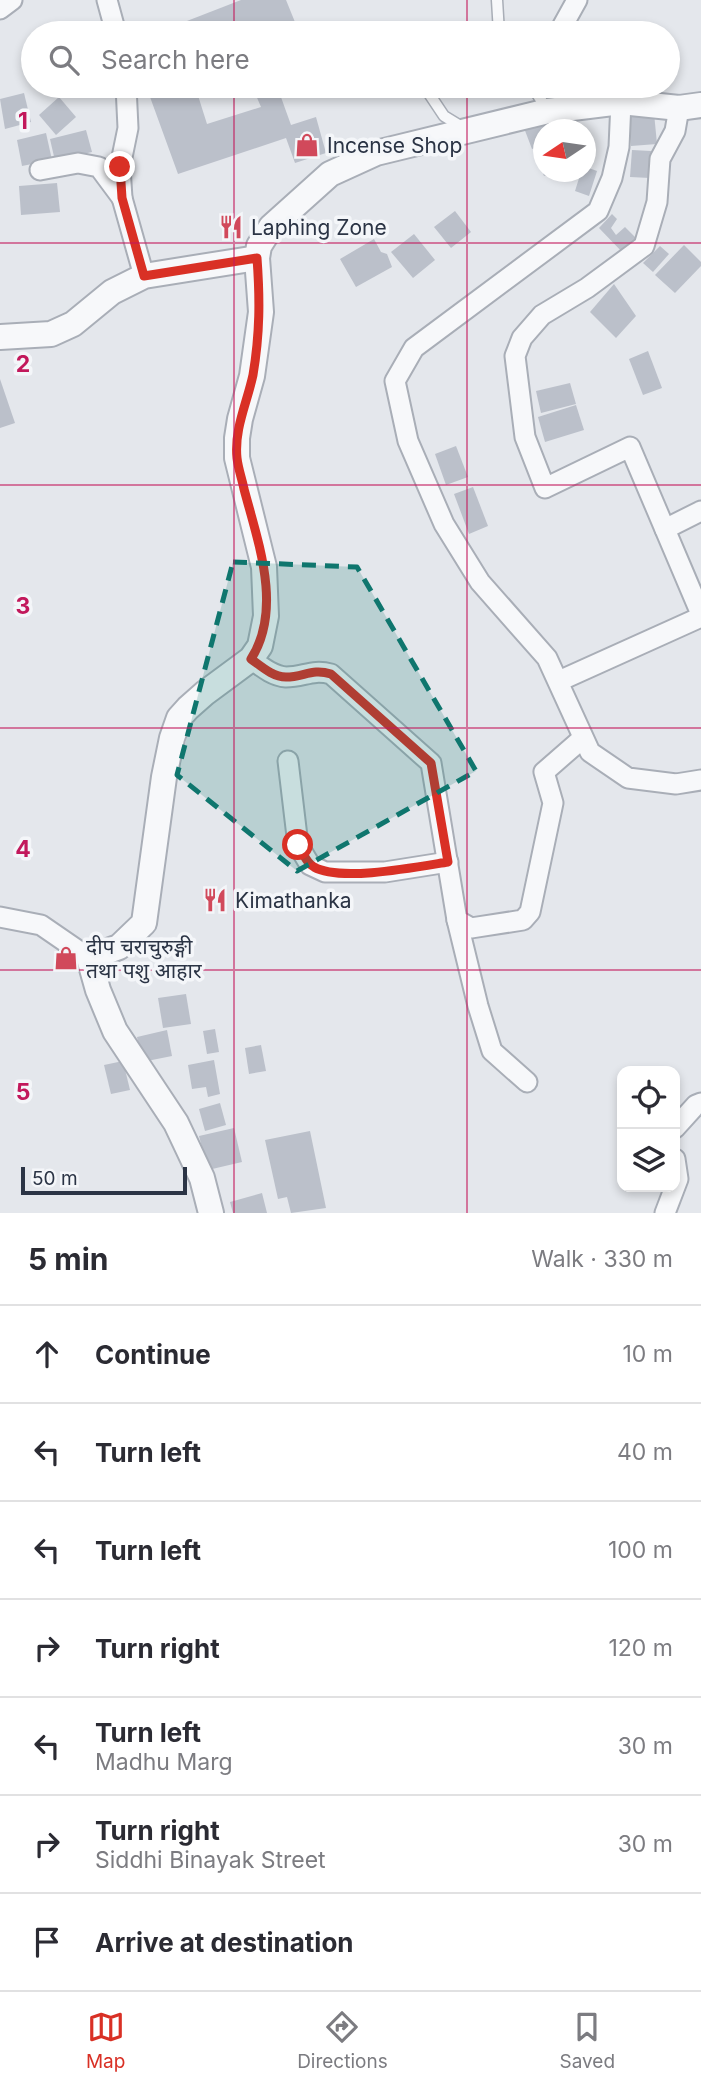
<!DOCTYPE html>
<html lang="en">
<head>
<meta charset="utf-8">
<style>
	:root { --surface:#fff; --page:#f7f7f7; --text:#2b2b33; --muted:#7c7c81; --line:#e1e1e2; --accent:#d93025 }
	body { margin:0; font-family:Inter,"Noto Sans Devanagari",sans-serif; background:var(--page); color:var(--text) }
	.controls { position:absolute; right:21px; bottom:21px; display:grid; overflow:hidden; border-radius:14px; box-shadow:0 4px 10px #0003 }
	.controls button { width:63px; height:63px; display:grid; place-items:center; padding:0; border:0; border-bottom:2px solid var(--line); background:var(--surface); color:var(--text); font:35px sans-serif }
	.compass { position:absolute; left:533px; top:119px; width:63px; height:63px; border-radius:50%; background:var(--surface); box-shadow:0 4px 10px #0003; rotate:257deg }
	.scale { position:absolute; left:21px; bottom:18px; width:166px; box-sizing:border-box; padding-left:7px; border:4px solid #2b3445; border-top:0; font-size:19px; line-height:24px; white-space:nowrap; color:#2b3445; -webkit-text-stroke:5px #f4f6f9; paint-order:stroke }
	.stop { position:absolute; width:21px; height:21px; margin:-16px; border:5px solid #d93025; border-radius:50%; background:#fff }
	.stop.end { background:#d93025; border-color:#fff; box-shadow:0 2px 7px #0008 }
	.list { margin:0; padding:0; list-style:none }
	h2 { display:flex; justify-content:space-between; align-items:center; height:91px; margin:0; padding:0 28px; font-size:30px }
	h2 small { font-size:23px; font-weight:400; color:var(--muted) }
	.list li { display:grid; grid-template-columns:46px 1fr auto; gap:21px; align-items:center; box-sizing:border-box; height:98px; padding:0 28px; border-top:2px solid var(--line) }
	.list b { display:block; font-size:26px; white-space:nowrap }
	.list p { margin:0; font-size:23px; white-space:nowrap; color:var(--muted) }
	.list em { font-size:23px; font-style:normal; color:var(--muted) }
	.icon { flex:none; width:38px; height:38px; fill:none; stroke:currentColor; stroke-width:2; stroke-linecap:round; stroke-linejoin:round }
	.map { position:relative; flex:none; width:701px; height:1213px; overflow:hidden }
	.search { position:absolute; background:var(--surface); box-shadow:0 4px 10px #0003; left:21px; right:21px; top:21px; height:77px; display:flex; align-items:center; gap:18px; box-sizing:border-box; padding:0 24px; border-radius:38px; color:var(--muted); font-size:26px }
	.sheet { height:777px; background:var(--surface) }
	nav { display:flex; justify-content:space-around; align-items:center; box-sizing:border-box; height:98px; border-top:2px solid var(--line); background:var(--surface); font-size:19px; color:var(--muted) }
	nav a { display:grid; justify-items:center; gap:4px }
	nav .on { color:var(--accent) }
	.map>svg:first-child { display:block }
	.building { fill:#bbc0ca }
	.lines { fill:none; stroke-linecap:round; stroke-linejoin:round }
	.service-casing { stroke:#a9aeb7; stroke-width:13 }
	.minor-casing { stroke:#a9aeb7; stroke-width:23 }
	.tertiary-casing { stroke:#a9aeb7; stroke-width:28 }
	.service { stroke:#f7f8fa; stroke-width:10 }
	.minor { stroke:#f7f8fa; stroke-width:19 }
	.tertiary { stroke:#f7f8fa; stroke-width:24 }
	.route { stroke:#d93025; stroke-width:9 }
	.marked { fill:#0f766e; fill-opacity:0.2; stroke:#0f766e; stroke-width:5; stroke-dasharray:14 9; stroke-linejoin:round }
	.grid { fill:none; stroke:#c2185b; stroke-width:2; stroke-opacity:0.55 }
	.labels { text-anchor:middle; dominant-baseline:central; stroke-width:7; stroke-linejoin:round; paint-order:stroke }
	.poi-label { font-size:21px; fill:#2b3445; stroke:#f4f6f9; text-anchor:start }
	.grid-label { font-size:23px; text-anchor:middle; font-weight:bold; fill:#c2185b; stroke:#f4f6f9; stroke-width:7; stroke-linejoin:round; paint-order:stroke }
</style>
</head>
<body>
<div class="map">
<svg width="701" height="1213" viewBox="0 0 701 1213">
	<rect width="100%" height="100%" fill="#e4e7ec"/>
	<g class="building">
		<polygon points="286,0 297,27 281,33 156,33 241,0"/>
		<polygon points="146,86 195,86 207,124 261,107 252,86 277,86 291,125 316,117 326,153 295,163 286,138 178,174"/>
		<polygon points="24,93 31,122 5,129 0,99"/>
		<polygon points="59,97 76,117 56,135 39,115"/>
		<polygon points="654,113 657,144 631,146 629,115"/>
		<polygon points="553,118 557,130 544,130 544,145 532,149 524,128"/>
		<polygon points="86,130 92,152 55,161 50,139"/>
		<polygon points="46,133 52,160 22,166 17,140"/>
		<polygon points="544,149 544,172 556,172 544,176 535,152"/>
		<polygon points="632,150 651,151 650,178 630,177"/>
		<polygon points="586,167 597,171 589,196 575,191 581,172 586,172"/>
		<polygon points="57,183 60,212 21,215 19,186"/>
		<polygon points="455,211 471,232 451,248 434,227"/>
		<polygon points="612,214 617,219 611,228 616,235 625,227 639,241 625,255 599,228"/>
		<polygon points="414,234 435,260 413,278 391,252"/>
		<polygon points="374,239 381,252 387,254 392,267 356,287 340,259"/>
		<polygon points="684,245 701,262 701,266 675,293 655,275"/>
		<polygon points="660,246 669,254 653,272 643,263"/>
		<polygon points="614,284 636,316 616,338 590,312"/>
		<polygon points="648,351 662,388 643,395 629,359"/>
		<polygon points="0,379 15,423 0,428"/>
		<polygon points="570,383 576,404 541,413 536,391"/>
		<polygon points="576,405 584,430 545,442 538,417"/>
		<polygon points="456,446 468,477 446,485 435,454"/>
		<polygon points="473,487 488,526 469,534 454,494"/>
		<polygon points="186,994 191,1024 163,1028 158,998"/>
		<polygon points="215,1029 219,1052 207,1054 203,1031"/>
		<polygon points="167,1030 172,1056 142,1062 137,1037"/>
		<polygon points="261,1045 266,1071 249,1074 245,1048"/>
		<polygon points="214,1060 220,1094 208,1097 206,1087 192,1089 188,1065"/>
		<polygon points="123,1061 130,1090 111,1094 104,1065"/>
		<polygon points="220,1103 226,1125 205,1131 199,1109"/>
		<polygon points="234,1128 242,1162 208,1170 199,1136"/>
		<polygon points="310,1131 326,1208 291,1213 287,1197 278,1199 265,1140"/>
		<polygon points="262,1193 267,1213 233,1213 230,1202"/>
	</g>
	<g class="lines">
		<g class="service-casing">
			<g id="service">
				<polyline points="497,0 499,33"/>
				<polyline points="310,32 314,33"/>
				<polyline points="424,86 444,116 462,127"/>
				<polyline points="532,86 548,111"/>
			</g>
		</g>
		<g class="minor-casing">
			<g id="minor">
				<polyline points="107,0 116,33"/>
				<polyline points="0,9 12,0"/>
				<polyline points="564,33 562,27 577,0"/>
				<polyline points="126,86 128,128 120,167 122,198 144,276"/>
				<polyline points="580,86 586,106"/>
				<polyline points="621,102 619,147 612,178 598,211 414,348 395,381 408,441 444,524 480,582 547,658 590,752 628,778 676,784 701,780"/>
				<polyline points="679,108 675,131 660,159 657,202 644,246 587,288 542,315 522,338 515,356 525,437 545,488 630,447 701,614"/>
				<polyline points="40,170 78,163 99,167 122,198"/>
				<polyline points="665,529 701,511"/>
				<path d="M251 659C262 667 273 676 286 677 304 677 312 669 331 674L431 763 457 920 471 928 523 920 530 912 553 803 544 772 583 738"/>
				<polyline points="559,681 701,617"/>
				<polyline points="288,761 298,845 310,865 325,872 385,872 448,862"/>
				<polyline points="0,917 41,925 89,958"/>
				<polyline points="457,920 478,1006 492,1051 527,1082"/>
				<polyline points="675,1128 696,1105 701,1103"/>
				<polyline points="665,1213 678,1179 675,1159"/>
			</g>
		</g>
		<g class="tertiary-casing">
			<g id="tertiary">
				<polyline points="0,337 51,334 73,324 112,292 144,276 257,258"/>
				<polyline points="211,1213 202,1178 176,1123 115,1031 98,990 89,958 119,947 144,923 164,777 172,738 179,718 188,708 205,693 251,659 260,646 266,616 264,567 237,458 237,438 240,419 252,376 261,312 257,258 259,246 271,227 330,174 376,153 548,111 621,102 679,108 701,105"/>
			</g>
		</g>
		<use href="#service" class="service"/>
		<use href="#minor" class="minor"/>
		<use href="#tertiary" class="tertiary"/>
	</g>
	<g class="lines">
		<path class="route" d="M120 167 122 198 144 276 257 258C260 299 260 333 253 375 247 403 234 429 237 458 238 468 242 479 244 489 258 542 283 609 251 659 262 667 273 677 286 677 304 677 312 668 331 674L431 763 448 862C417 867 340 882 314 867 306 863 303 852 298 845"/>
	</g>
	<path class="marked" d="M233 562 357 567 476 771 297 871 177 775Z"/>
	<path class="grid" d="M234 0V33M467 0V33M234 86V1213M467 86V1213M0 243H701M0 485H701M0 728H701M0 970H701"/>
	<defs>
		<g id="shop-bare" transform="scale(1.89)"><path d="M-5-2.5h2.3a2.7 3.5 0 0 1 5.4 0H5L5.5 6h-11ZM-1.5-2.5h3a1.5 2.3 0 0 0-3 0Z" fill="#d1495b" stroke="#f4f6f9" stroke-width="2.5" paint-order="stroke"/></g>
		<g id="restaurant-bare" transform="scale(1.89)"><path d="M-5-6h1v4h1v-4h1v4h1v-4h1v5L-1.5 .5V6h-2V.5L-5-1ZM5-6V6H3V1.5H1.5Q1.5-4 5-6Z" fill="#d1495b" stroke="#f4f6f9" stroke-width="2.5" paint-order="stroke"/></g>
	</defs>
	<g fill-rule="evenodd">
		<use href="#shop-bare" x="307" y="145"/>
		<use href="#restaurant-bare" x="231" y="227"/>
		<use href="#restaurant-bare" x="215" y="900"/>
		<use href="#shop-bare" x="66" y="958"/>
	</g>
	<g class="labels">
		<g class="poi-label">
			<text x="327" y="145">Incense Shop</text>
			<text x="251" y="227">Laphing Zone</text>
			<text x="235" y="900">Kimathanka</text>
			<text x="86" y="946">दीप चराचुरुङ्गी<tspan x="86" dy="24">तथा पशु आहार</tspan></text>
		</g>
	</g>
	<g class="grid-label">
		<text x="23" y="129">1</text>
		<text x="23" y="372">2</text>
		<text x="23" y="614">3</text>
		<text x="23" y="857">4</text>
		<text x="23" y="1100">5</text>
	</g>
</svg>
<div class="controls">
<button><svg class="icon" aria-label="locate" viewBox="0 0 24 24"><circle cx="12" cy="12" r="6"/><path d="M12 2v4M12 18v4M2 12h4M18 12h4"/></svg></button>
<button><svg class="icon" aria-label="layers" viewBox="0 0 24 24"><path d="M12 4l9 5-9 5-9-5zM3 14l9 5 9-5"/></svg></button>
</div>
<svg class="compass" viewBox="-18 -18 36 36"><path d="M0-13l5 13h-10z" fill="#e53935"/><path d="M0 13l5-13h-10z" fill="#7c7c81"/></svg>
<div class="scale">50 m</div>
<div class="stop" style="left:298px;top:845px"></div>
<div class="stop end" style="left:120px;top:167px"></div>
<div class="search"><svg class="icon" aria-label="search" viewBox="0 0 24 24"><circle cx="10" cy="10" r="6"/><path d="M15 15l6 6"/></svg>Search here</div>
</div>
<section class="sheet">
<h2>5 min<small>Walk · 330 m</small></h2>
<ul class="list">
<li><svg class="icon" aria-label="ahead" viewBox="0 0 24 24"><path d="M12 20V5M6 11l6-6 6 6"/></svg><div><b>Continue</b></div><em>10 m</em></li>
<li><svg class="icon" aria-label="left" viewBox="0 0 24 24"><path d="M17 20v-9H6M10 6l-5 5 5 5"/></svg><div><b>Turn left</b></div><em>40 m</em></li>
<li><svg class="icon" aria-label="left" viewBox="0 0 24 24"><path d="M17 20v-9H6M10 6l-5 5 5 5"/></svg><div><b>Turn left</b></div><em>100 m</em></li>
<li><svg class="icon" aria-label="right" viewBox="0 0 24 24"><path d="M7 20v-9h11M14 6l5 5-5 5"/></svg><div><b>Turn right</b></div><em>120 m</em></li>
<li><svg class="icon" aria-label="left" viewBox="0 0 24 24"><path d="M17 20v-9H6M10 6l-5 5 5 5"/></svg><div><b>Turn left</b><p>Madhu Marg</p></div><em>30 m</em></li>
<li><svg class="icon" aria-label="right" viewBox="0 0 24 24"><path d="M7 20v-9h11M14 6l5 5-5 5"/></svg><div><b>Turn right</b><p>Siddhi Binayak Street</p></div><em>30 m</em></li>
<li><svg class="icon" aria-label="arrive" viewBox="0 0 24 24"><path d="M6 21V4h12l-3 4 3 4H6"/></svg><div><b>Arrive at destination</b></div></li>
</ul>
</section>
<nav>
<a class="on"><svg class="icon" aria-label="map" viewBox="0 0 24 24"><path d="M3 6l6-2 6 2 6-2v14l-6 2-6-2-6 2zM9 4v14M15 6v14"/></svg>Map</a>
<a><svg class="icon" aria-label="directions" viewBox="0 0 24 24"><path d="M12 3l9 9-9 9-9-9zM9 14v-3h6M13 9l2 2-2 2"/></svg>Directions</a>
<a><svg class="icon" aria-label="saved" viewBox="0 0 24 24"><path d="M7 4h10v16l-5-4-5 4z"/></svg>Saved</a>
</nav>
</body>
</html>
